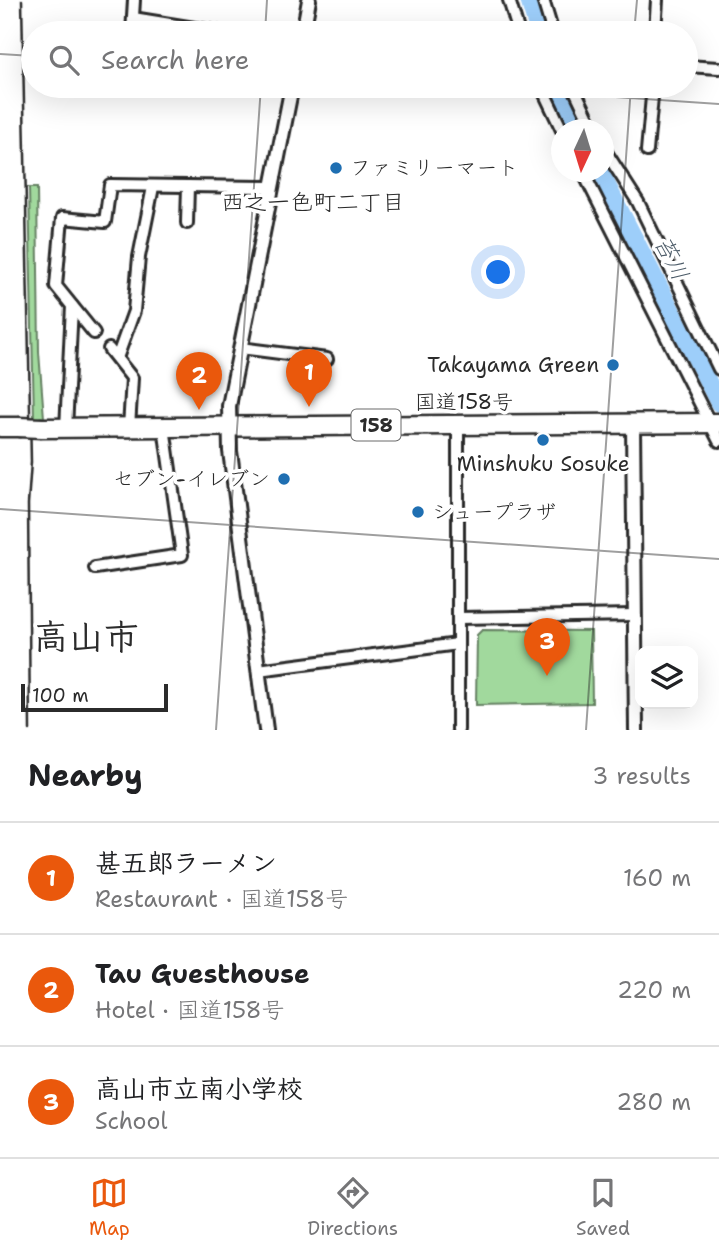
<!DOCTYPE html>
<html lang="en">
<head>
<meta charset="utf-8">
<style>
	:root { --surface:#fff; --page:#f6f6f6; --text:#202124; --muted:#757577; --line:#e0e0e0; --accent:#ea580c }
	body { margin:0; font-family:"Shantell Sans","Klee One",sans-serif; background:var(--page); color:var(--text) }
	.controls { position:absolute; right:21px; bottom:21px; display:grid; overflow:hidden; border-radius:14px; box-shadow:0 7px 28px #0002 }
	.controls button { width:63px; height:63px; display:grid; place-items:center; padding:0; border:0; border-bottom:2px solid var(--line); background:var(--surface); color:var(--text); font:35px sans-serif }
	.compass { position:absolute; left:551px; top:119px; width:63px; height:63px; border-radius:50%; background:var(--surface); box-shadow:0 7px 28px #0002; rotate:184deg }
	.scale { position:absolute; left:21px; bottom:18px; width:147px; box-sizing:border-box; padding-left:7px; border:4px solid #2b2b2b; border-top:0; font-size:19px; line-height:24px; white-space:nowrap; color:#2b2b2b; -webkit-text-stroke:5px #fff; paint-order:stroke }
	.you { position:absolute; left:499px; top:273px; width:24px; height:24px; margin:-18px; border:5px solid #fff; border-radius:50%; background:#1a73e8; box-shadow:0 0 0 10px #1a73e833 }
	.badge { display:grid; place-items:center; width:46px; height:46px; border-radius:50%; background:var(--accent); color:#fff; font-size:23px; font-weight:700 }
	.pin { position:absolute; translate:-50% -58px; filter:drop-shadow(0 2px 4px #0008) }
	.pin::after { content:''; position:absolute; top:37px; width:24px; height:21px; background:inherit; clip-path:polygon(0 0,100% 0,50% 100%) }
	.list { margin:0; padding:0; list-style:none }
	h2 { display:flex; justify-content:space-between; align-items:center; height:91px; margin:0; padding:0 28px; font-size:30px }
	h2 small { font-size:23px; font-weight:400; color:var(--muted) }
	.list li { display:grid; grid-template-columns:46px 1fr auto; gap:21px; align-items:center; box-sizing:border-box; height:112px; padding:0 28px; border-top:2px solid var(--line) }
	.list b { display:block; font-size:26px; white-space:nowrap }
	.list p { margin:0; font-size:23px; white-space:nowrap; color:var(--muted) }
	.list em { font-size:23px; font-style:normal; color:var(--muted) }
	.icon { flex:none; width:38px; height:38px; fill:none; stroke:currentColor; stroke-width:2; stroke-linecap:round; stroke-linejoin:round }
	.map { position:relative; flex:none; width:719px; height:730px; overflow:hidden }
	.search { position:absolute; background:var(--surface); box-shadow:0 7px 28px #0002; left:21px; right:21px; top:21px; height:77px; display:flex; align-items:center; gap:18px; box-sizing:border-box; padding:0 24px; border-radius:38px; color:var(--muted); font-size:26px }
	.sheet { height:427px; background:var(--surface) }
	nav { display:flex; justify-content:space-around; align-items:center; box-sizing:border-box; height:98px; border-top:2px solid var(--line); background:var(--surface); font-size:19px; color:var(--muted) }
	nav a { display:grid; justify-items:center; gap:4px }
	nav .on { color:var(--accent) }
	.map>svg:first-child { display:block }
	.green { fill:#a1d99d; stroke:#668264; stroke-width:2 }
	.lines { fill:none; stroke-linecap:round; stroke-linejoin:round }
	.river { stroke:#9dcefa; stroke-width:18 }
	.minor-casing { stroke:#2b2b2b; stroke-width:16 }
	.tertiary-casing { stroke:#2b2b2b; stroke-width:18 }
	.trunk-casing { stroke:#2b2b2b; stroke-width:23 }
	.minor { stroke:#fff; stroke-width:10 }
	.tertiary { stroke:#fff; stroke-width:12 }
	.trunk { stroke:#fff; stroke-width:18 }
	.rail { stroke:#2b2b2b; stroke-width:2.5 }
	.trunk-bridge-casing { stroke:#2b2b2b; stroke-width:23; stroke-linecap:butt }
	.trunk-bridge { stroke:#fff; stroke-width:18 }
	.ticks { fill:none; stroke:#2b2b2b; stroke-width:2; stroke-opacity:0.45 }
	.poi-dot { fill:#1f6fb2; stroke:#fff; stroke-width:2.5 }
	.labels { text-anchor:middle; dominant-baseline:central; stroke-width:7; stroke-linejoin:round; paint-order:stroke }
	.shield { fill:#fff; stroke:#6b6b6b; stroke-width:2 }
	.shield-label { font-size:19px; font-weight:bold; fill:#2b2b2b }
	.poi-label { font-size:21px; fill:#2b2b2b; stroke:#fff; text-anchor:start }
	.street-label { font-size:21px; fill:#2b2b2b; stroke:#fff }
	.neighbourhood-label { font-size:23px; fill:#2b2b2b; stroke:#fff }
	.water-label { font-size:23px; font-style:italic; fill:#4d5c69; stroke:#fff }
	.town-label { font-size:35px; font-weight:bold; fill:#2b2b2b; stroke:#fff }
</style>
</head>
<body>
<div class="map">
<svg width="719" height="730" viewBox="0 0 719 730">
	<rect width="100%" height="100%" fill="#fff"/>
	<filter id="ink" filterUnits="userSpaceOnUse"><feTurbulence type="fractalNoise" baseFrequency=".0143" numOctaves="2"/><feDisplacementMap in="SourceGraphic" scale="14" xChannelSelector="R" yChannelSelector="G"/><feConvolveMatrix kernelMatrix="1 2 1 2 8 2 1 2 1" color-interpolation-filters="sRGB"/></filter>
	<g filter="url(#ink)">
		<g class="green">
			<polygon points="29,188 37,188 39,352 44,418 34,418"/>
			<polygon points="482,630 591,631 592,703 476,705 477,635"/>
		</g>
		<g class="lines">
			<g class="river">
				<polyline points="529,0 539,33"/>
				<polyline points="557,86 579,130"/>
				<polyline points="600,172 719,403"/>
			</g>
			<g class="minor-casing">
				<g id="minor">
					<polyline points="509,0 519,33"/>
					<polyline points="543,0 553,33"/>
					<polyline points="133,18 225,33"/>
					<polyline points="132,33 134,0"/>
					<polyline points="655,33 657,0"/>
					<polyline points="686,66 719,68"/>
					<polyline points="541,86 562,130"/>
					<polyline points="573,86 594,130"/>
					<polyline points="604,149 638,202 719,369"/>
					<polyline points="647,151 653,86"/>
					<polyline points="583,172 719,441"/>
					<polyline points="187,223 188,186"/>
					<polyline points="94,333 56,286 62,218 105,222 110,185 270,187"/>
					<polyline points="240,348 327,359"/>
					<polyline points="109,349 132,378 129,428"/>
					<polyline points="117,358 134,311 139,257 153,187"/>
					<polyline points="458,424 458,730"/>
					<polyline points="66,429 72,306"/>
					<polyline points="95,568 182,555 164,427"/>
					<polyline points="458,618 635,615"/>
					<polyline points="258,670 458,644"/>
				</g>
			</g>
			<g class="tertiary-casing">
				<g id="tertiary">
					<polyline points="303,33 309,0"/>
					<polyline points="633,424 636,730"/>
					<polyline points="266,730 230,451 229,406 292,86"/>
				</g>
			</g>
			<g class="trunk-casing">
				<g id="trunk">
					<polyline points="0,427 18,427"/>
					<polyline points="42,428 719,423"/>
				</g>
			</g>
			<use href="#minor" class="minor"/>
			<use href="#tertiary" class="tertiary"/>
			<use href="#trunk" class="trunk"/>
			<polyline class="rail" points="22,0 31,462 28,504 30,730"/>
			<g class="trunk-bridge-casing">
				<polyline id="trunk-bridge" points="18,427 42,428"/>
			</g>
			<use href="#trunk-bridge" class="trunk-bridge"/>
		</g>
	</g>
	<path class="ticks" d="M265 33 267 0M634 33 637 0M0 54 33 56M453 86 719 104M0 509 719 559M216 730 261 86M586 730 631 86"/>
	<g class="poi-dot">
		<circle cx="336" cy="168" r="7"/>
		<circle cx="613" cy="365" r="7"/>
		<circle cx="543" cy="440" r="7"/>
		<circle cx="284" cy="479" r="7"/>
		<circle cx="418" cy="512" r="7"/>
	</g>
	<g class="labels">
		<rect class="shield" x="351.5" y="409.5" width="49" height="31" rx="5"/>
		<g class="shield-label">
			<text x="376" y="425">158</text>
		</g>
		<g class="poi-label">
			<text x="350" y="168">ファミリーマート</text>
			<text x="599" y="365" text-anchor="end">Takayama Green</text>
			<text x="543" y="464" text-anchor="middle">Minshuku Sosuke</text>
			<text x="270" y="479" text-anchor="end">セブン-イレブン</text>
			<text x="432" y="512">シュープラザ</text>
		</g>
		<g class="street-label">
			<text x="464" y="402">国道158号</text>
		</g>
		<g class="neighbourhood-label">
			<text x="313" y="202">西之一色町二丁目</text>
		</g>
		<g class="water-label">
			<text transform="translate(672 258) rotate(63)">苔川</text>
		</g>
		<g class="town-label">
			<text x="86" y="636">高山市</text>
		</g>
	</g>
</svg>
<div class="controls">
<button><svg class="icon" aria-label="layers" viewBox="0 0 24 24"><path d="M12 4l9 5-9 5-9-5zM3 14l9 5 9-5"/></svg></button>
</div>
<svg class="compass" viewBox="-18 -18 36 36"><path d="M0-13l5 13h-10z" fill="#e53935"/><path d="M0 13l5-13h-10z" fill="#757577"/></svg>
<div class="scale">100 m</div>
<div class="you"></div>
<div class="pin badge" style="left:309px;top:407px">1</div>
<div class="pin badge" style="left:199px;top:410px">2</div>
<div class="pin badge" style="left:547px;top:676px">3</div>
<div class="search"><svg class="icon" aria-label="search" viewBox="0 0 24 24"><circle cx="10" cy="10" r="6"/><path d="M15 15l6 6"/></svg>Search here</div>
</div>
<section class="sheet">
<h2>Nearby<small>3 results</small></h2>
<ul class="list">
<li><span class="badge">1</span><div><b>甚五郎ラーメン</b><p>Restaurant · 国道158号</p></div><em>160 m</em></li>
<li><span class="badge">2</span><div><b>Tau Guesthouse</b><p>Hotel · 国道158号</p></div><em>220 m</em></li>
<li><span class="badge">3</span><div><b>高山市立南小学校</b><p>School</p></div><em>280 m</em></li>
</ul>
</section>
<nav>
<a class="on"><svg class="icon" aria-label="map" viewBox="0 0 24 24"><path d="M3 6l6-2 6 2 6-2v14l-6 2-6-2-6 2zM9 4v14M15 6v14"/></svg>Map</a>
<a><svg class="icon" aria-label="directions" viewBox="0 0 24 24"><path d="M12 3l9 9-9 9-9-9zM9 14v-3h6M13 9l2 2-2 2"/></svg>Directions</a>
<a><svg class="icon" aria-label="saved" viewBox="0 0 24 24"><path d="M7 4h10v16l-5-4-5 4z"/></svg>Saved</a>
</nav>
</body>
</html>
